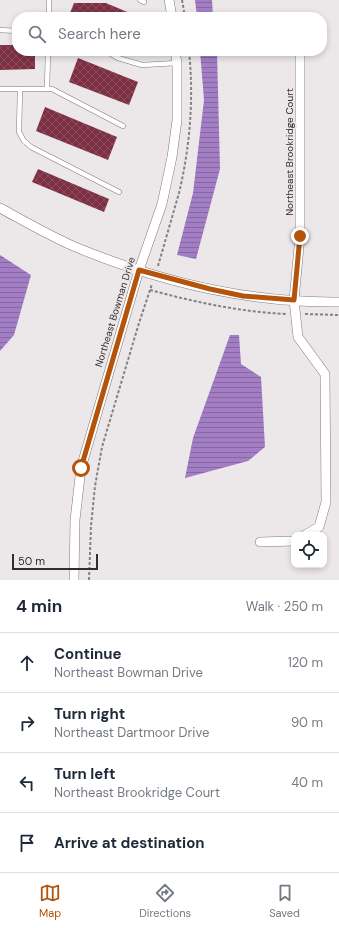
<!DOCTYPE html>
<html lang="en">
<head>
<meta charset="utf-8">
<style>
	:root { --surface:#fff; --page:#f6f6f7; --text:#1f2937; --muted:#747a83; --line:#e0e1e3; --accent:#b45309 }
	body { margin:0; font-family:"DM Sans",sans-serif; background:var(--page); color:var(--text) }
	.controls { position:absolute; right:12px; bottom:12px; display:grid; overflow:hidden; border-radius:8px; box-shadow:0 2px 6px #0003 }
	.controls button { width:36px; height:36px; display:grid; place-items:center; padding:0; border:0; border-bottom:1px solid var(--line); background:var(--surface); color:var(--text); font:20px sans-serif }
	.scale { position:absolute; left:12px; bottom:10px; width:86px; box-sizing:border-box; padding-left:4px; border:2px solid #2f2d2e; border-top:0; font-size:11px; line-height:14px; white-space:nowrap; color:#2f2d2e; -webkit-text-stroke:3px #ece7e9; paint-order:stroke }
	.stop { position:absolute; width:12px; height:12px; margin:-9px; border:3px solid #b45309; border-radius:50%; background:#fff }
	.stop.end { background:#b45309; border-color:#fff; box-shadow:0 1px 4px #0008 }
	.list { margin:0; padding:0; list-style:none }
	h2 { display:flex; justify-content:space-between; align-items:center; height:52px; margin:0; padding:0 16px; font-size:17px }
	h2 small { font-size:13px; font-weight:400; color:var(--muted) }
	.list li { display:grid; grid-template-columns:26px 1fr auto; gap:12px; align-items:center; box-sizing:border-box; height:60px; padding:0 16px; border-top:1px solid var(--line) }
	.list b { display:block; font-size:15px; white-space:nowrap }
	.list p { margin:0; font-size:13px; white-space:nowrap; color:var(--muted) }
	.list em { font-size:13px; font-style:normal; color:var(--muted) }
	.icon { flex:none; width:22px; height:22px; fill:none; stroke:currentColor; stroke-width:2; stroke-linecap:round; stroke-linejoin:round }
	.map { position:relative; flex:none; width:339px; height:580px; overflow:hidden }
	.search { position:absolute; background:var(--surface); box-shadow:0 2px 6px #0003; left:12px; right:12px; top:12px; height:44px; display:flex; align-items:center; gap:10px; box-sizing:border-box; padding:0 14px; border-radius:16px; color:var(--muted); font-size:15px }
	.sheet { height:292px; background:var(--surface) }
	nav { display:flex; justify-content:space-around; align-items:center; box-sizing:border-box; height:56px; border-top:1px solid var(--line); background:var(--surface); font-size:11px; color:var(--muted) }
	nav a { display:grid; justify-items:center; gap:2px }
	nav .on { color:var(--accent) }
	.map>svg:first-child { display:block }
	.water { fill:url(#water-rules) }
	.building { fill:url(#building-cross-hatch) }
	.lines { fill:none; stroke-linecap:round; stroke-linejoin:round }
	.service-casing { stroke:#7f7a7c; stroke-width:5.5 }
	.minor-casing { stroke:#7f7a7c; stroke-width:10 }
	.path { stroke:#848182; stroke-width:2; stroke-dasharray:3 2; stroke-linecap:butt }
	.service { stroke:#fff; stroke-width:4.5 }
	.minor { stroke:#fff; stroke-width:9 }
	.route { stroke:#b45309; stroke-width:5 }
	.labels { text-anchor:middle; dominant-baseline:central; stroke-width:4; stroke-linejoin:round; paint-order:stroke }
	.street-label { font-size:10px; fill:#2f2d2e; stroke:#ece7e9 }
</style>
</head>
<body>
<div class="map">
<svg width="339" height="580" viewBox="0 0 339 580">
	<defs>
		<pattern id="water-rules" width="6" height="5" patternUnits="userSpaceOnUse"><rect width="6" height="5" fill="#a37ec4"/><path d="M0 2.5h6" fill="none" stroke="#8568a0"/></pattern>
		<pattern id="building-cross-hatch" width="8" height="8" patternUnits="userSpaceOnUse"><rect width="8" height="8" fill="#7d3044"/><path d="M0 0l8 8M0 8l8-8" fill="none" stroke="#8b4d5d"/></pattern>
	</defs>
	<rect width="100%" height="100%" fill="#ece7e9"/>
	<g class="water">
		<polygon points="195,0 212,0 213,17 197,17"/>
		<polygon points="200,51 217,51 220,169 196,259 177,255 193,193 204,100"/>
		<polygon points="0,255 31,275 14,335 0,351"/>
		<polygon points="230,335 239,335 241,364 261,377 265,447 248,461 185,478 193,438"/>
	</g>
	<g class="building">
		<polygon points="74,3 106,3 139,17 80,17 70,13"/>
		<polygon points="0,45 17,45 17,51 35,51 35,69 0,70"/>
		<polygon points="78,58 138,82 129,105 69,82"/>
		<polygon points="45,107 117,137 108,160 36,131"/>
		<polygon points="38,169 109,199 104,212 32,182"/>
	</g>
	<g class="lines">
		<g class="service-casing">
			<g id="service">
				<polyline points="140,0 144,2"/>
				<polyline points="49,17 49,0"/>
				<polyline points="0,30 17,31"/>
				<polyline points="106,51 118,58 142,65 177,63"/>
				<polyline points="0,89 52,89 123,126"/>
				<polyline points="20,89 19,132 24,141 31,147 119,192"/>
				<polyline points="47,89 48,51"/>
			</g>
		</g>
		<g class="minor-casing">
			<g id="minor">
				<polyline points="169,0 172,17"/>
				<polyline points="300,51 300,236 294,300 298,337 325,374 326,502 319,527 305,535"/>
				<path d="M0 208C24 221 48 235 73 246 157 281 248 303 339 302"/>
				<polyline points="260,542 294,541"/>
				<polyline points="74,580 75,520 81,468 139,270 162,204 172,157 177,120 177,63 175,51"/>
			</g>
		</g>
		<g class="path">
			<polyline points="182,0 185,17"/>
			<path d="M158 266C165 242 172 217 179 193 190 147 194 98 189 51"/>
			<path d="M150 290C195 302 240 312 287 314"/>
			<polyline points="305,314 339,315"/>
			<polyline points="89,580 91,526 95,486 102,447 139,323 152,284"/>
		</g>
		<use href="#service" class="service"/>
		<use href="#minor" class="minor"/>
	</g>
	<g class="lines">
		<polyline class="route" points="81,468 139,270 210,289 243,296 294,300 300,236"/>
	</g>
	<g class="labels">
		<g class="street-label">
			<text transform="translate(289 152) rotate(-90)">Northeast Brookridge Court</text>
			<text transform="translate(115 312) rotate(-73)">Northeast Bowman Drive</text>
		</g>
	</g>
</svg>
<div class="controls">
<button><svg class="icon" aria-label="locate" viewBox="0 0 24 24"><circle cx="12" cy="12" r="6"/><path d="M12 2v4M12 18v4M2 12h4M18 12h4"/></svg></button>
</div>
<div class="scale">50 m</div>
<div class="stop" style="left:81px;top:468px"></div>
<div class="stop end" style="left:300px;top:236px"></div>
<div class="search"><svg class="icon" aria-label="search" viewBox="0 0 24 24"><circle cx="10" cy="10" r="6"/><path d="M15 15l6 6"/></svg>Search here</div>
</div>
<section class="sheet">
<h2>4 min<small>Walk · 250 m</small></h2>
<ul class="list">
<li><svg class="icon" aria-label="ahead" viewBox="0 0 24 24"><path d="M12 20V5M6 11l6-6 6 6"/></svg><div><b>Continue</b><p>Northeast Bowman Drive</p></div><em>120 m</em></li>
<li><svg class="icon" aria-label="right" viewBox="0 0 24 24"><path d="M7 20v-9h11M14 6l5 5-5 5"/></svg><div><b>Turn right</b><p>Northeast Dartmoor Drive</p></div><em>90 m</em></li>
<li><svg class="icon" aria-label="left" viewBox="0 0 24 24"><path d="M17 20v-9H6M10 6l-5 5 5 5"/></svg><div><b>Turn left</b><p>Northeast Brookridge Court</p></div><em>40 m</em></li>
<li><svg class="icon" aria-label="arrive" viewBox="0 0 24 24"><path d="M6 21V4h12l-3 4 3 4H6"/></svg><div><b>Arrive at destination</b></div></li>
</ul>
</section>
<nav>
<a class="on"><svg class="icon" aria-label="map" viewBox="0 0 24 24"><path d="M3 6l6-2 6 2 6-2v14l-6 2-6-2-6 2zM9 4v14M15 6v14"/></svg>Map</a>
<a><svg class="icon" aria-label="directions" viewBox="0 0 24 24"><path d="M12 3l9 9-9 9-9-9zM9 14v-3h6M13 9l2 2-2 2"/></svg>Directions</a>
<a><svg class="icon" aria-label="saved" viewBox="0 0 24 24"><path d="M7 4h10v16l-5-4-5 4z"/></svg>Saved</a>
</nav>
</body>
</html>
